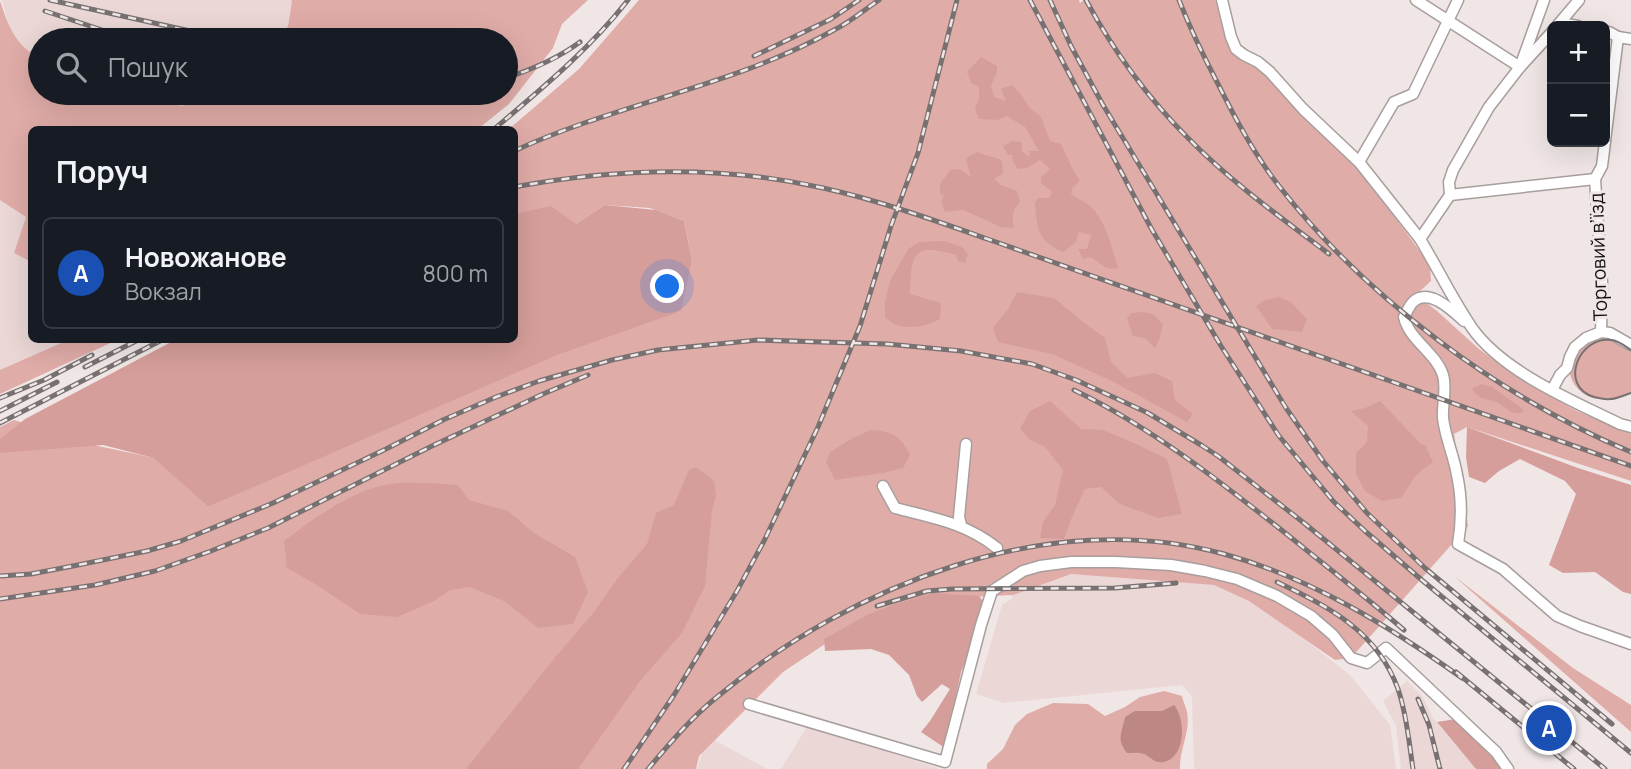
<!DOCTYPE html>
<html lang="uk">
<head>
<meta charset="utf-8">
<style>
	:root { --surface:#171b24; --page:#20242c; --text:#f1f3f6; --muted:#9ea1a6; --line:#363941; --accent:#99b2c0 }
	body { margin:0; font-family:Manrope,sans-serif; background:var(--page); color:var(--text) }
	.controls { position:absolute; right:21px; top:21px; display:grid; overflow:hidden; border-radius:10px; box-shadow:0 7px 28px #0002 }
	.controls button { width:63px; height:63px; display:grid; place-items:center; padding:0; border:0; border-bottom:2px solid var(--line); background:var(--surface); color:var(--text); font:35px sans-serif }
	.you { position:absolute; left:668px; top:287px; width:24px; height:24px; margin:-18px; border:5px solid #fff; border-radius:50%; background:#1a73e8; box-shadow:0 0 0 10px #1a73e833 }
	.badge { display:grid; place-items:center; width:46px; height:46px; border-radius:50%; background:var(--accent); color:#fff; font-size:23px; font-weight:700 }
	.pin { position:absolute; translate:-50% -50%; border:4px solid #fff; box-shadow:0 2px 7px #0006 }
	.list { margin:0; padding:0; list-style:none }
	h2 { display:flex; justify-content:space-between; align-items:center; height:91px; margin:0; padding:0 28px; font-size:30px }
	h2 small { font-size:23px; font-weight:400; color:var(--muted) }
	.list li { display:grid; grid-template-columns:46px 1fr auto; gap:21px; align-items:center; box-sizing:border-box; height:112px; margin:0 14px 14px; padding:0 14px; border:2px solid var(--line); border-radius:10px }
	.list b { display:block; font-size:26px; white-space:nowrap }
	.list p { margin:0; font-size:23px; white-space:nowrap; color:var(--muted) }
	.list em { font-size:23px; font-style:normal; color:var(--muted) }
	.icon { flex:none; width:38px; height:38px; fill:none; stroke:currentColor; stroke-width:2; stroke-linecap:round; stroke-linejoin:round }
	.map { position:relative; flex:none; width:1631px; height:769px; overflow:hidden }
	.search { position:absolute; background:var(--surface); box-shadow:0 7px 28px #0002; left:28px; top:28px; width:490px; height:77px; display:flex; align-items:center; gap:18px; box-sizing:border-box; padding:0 24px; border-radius:38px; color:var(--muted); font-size:26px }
	.panel { position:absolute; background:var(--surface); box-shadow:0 7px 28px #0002; left:28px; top:126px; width:490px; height:217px; border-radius:10px }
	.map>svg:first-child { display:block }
	.built { fill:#ead7d6 }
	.green { fill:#e0aca8 }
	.forest { fill:#d59e9a }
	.water { fill:#bd8784 }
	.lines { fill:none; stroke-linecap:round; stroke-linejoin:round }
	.minor-casing { stroke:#a79e9d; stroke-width:13 }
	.minor { stroke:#fff; stroke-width:10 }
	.tram { stroke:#777171; stroke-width:2 }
	.rail-casing { stroke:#777171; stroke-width:5 }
	.rail { stroke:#f0e6e6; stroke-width:2.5; stroke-dasharray:8; stroke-linecap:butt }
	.labels { text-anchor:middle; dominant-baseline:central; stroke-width:6; stroke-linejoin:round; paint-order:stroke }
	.street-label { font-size:19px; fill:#141111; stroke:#f0e6e6 }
</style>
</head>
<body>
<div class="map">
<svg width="1631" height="769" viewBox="0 0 1631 769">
	<rect width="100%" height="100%" fill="#f0e6e6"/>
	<g class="built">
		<polygon points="2,0 292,0 288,26 278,40 40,40 40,61 32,55 11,33"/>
		<polygon points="121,93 184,93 183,106 127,94"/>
		<polygon points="0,200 26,217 14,253 31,262 32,340 70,340 0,374"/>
		<polygon points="1071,574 1214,585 1249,601 1280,620 1350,675 1390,725 1396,769 1194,769 1192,696 1182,685 1004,703 976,694 1002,605 1011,599 1015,589"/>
		<polygon points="1407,681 1423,697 1433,718 1476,769 1401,769 1396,725 1383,701"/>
		<polygon points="808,725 937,768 937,769 781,769"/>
		<polygon points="707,736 767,769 697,769"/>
	</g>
	<g class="green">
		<path d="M291 0H588L562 24 553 48 509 104 478 129 32 130 31 262 14 253 26 217 0 200V1C10 29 14 43 40 59V93H122L183 106 185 93H506V40H278L288 26 292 1Z"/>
		<polygon points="639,0 1079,0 1080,3 1084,0 1215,0 1236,47 1262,68 1307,118 1363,174 1430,265 1431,281 1416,295 1437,311 1479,349 1521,380 1577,411 1631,434 1631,481 1467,427 1454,434 1468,526 1351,658 1335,660 1249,601 1214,585 1071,574 1013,595 949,598 837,636 783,672 699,756 696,769 0,769 0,427 14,420 98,446 155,458 208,507 673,296 679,313 692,261 684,221 650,208 605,205 576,224 515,215 514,130 509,129 579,69"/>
		<path d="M1600 332 1631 345V393C1624 395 1616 399 1609 399 1583 402 1566 383 1569 358Z"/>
		<polygon points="68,340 117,340 0,394 0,370"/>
		<polygon points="1454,576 1573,668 1631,705 1631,732"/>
		<path d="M1164 691 1182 696C1183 701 1186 707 1187 712 1191 731 1179 750 1180 769H987V764L1003 749 1015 725 1027 714 1053 703 1088 704 1105 716 1125 707 1140 697Z"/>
	</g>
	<g class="forest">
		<path d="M981 57 997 66V72L991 86 994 97 1006 101 1001 89 1012 85 1020 93 1029 107 1041 117 1050 141 1061 144 1073 170 1080 181 1073 187 1071 194C1078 199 1090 204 1094 210 1107 226 1112 248 1118 268 1106 271 1101 264 1091 257L1083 259 1078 249H1087L1091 235 1079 232 1075 243 1063 252C1038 241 1037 229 1035 203L1038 198H1049L1052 192 1041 183V177L1050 169 1040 160 1027 168 1018 169 1013 162 1012 155H1008L1003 146 1012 141 1021 142 1022 152 1030 157 1029 151H1039L1025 127 1007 116 997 120 979 119 975 109 979 99V87L971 83 967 72Z"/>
		<path d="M977 152C986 156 994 156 1002 161L1003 173 994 179 1001 185 1017 191 1020 202C1012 210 1012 217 1014 228L1001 227 963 210 945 212 941 201 944 196 940 194V184L950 170 960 169 971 177 967 164 966 158Z"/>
		<polygon points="605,205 656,210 684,221 692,261 681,311 557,355 208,507 154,458 103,445 0,453 0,439 25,419 175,340 514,340 515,214 551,206 576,224"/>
		<path d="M944 241 962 247 968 254 965 263 958 261 956 255C913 243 911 252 910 294L941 303 940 319C928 326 908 330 894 324 891 322 888 319 885 317V302L890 281 908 249 920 242Z"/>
		<polygon points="1017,292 1054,298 1083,322 1105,338 1111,362 1127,378 1155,373 1172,381 1175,400 1193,414 1187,422 1112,381 1052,354 998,342 993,328 1008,309"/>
		<polygon points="1278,297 1291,302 1307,319 1302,332 1272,329 1256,306 1265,300"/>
		<polygon points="1142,312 1153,314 1163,324 1160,338 1155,348 1145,338 1133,336 1127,319 1131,313"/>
		<path d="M1481 384 1492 387 1524 410 1521 413C1510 415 1505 406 1496 402 1485 398 1480 401 1472 389Z"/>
		<polygon points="1050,401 1081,429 1103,430 1134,443 1167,459 1182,514 1158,518 1120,504 1101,487 1085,489 1072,517 1064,539 1040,538 1043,522 1055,505 1063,470 1045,447 1029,439 1020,429 1030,411"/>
		<polygon points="1380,401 1421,444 1425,445 1433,462 1416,475 1401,498 1382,501 1365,491 1356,474 1356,453 1367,442 1368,426 1351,411 1365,408"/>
		<polygon points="1467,427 1578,468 1631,485 1631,594 1623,592 1595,572 1563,573 1549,565 1576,494 1565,481 1520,459 1499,471 1485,483 1469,477 1466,457"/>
		<path d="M871 430C892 431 901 436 910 455L903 468 883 473 835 480 826 462 830 452 853 438Z"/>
		<polygon points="696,467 714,481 716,496 712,510 705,586 682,633 640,681 578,769 466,769 557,655 594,612 617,579 647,544 656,513 674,505 689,470"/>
		<path d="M429 483 458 485 469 500 508 511 534 533 575 557 588 592 573 624 538 628 506 602 470 587 450 590 434 601 397 617 360 614 315 584 287 568 284 541C313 519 354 489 390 484 403 482 416 483 429 483Z"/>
		<polygon points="934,593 979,596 985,604 978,631 961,672 945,748 921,732 930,721 950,689 942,684 922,702 917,696 909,675 889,655 871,649 825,651 824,639 867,615 898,603"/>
		<polygon points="1456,719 1500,757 1506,769 1476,769 1437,722"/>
	</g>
	<path class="water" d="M1174 705C1186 719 1186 757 1164 762 1155 764 1151 757 1144 754 1139 752 1132 753 1127 753 1116 739 1122 733 1125 717L1135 711H1162Z"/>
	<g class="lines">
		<g class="minor-casing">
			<g id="minor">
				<polyline points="1222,0 1231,37 1236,49 1244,55 1258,62 1270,72 1303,109 1359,162"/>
				<polyline points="1416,0 1520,67 1544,0"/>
				<polyline points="1560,23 1578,26"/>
				<polyline points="1557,26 1579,0"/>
				<polyline points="1605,31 1609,32 1618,37 1631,39"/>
				<path d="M1552 32 1520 67 1489 107 1453 170 1449 182 1450 195 1420 239C1438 269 1453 300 1472 328 1503 372 1573 401 1620 424L1631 427"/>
				<polyline points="1605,141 1618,37"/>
				<polyline points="1450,195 1595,179"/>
				<polyline points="1420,239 1359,162 1394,102 1413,94 1458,0"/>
				<path d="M1464 321C1453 311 1429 287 1413 302 1409 306 1407 312 1404 317 1409 340 1436 353 1443 375 1447 389 1442 404 1443 418 1445 437 1454 456 1457 475 1462 498 1462 521 1458 544L1503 569 1557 616 1580 626 1631 644"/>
				<polyline points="1601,332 1602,283 1595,179 1602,166 1605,142"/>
				<polyline points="1552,390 1560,375 1567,368 1570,357 1575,347 1586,338 1601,332 1610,333 1631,345"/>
				<path d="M883 486 895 508C933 518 966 523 997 548"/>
				<polyline points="961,525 959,517 966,444"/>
				<polyline points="749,704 945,762 981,625 992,591 1023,571 1040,566 1071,562 1116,562 1171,565 1205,571 1237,579 1277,596 1311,616 1333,635 1351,658 1367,663 1386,648 1496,752 1508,769"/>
			</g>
		</g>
		<use href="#minor" class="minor"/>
		<path class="tram" d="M1631 350C1625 346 1619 341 1612 340 1579 335 1558 386 1594 397 1599 398 1604 400 1610 399 1617 399 1624 395 1631 393"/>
		<g class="rail-casing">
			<g id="rail">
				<polyline points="50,0 231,40"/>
				<polyline points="1030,0 1151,228 1221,346 1279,436 1334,502 1365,531 1423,581 1631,753"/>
				<polyline points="1050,0 1071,46 1103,105 1286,408 1323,461 1367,513 1425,568 1612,724"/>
				<path d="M1086 0C1113 50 1147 97 1188 138 1230 181 1280 217 1329 254"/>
				<path d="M1179 0C1190 28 1203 55 1217 82 1235 118 1254 154 1279 186 1366 298 1501 398 1631 452"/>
				<polyline points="45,11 132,40"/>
				<polyline points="754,56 831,19 859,0"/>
				<path d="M506 78C533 69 557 59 580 42"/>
				<path d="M493 130C540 90 590 49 628 0"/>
				<path d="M514 151C618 103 734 86 834 30 850 22 864 10 879 0"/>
				<path d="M514 187C616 168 721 165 823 188 882 201 939 222 996 242L1631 466"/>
				<polyline points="85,367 138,340"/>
				<path d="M1074 390C1151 427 1222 483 1289 536 1327 567 1367 598 1404 630"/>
				<polyline points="0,398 44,380 92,355"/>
				<polyline points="0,411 57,382"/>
				<polyline points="0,423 162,340"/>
				<polyline points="0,576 31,574 73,566 147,551 181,541 273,503 386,449 443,420 496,397 539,381 612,360 658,350 758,340 887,344 961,351 1032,364 1076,380 1148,413 1201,445 1218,456 1304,523 1605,769"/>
				<path d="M1277 582C1329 607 1377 631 1398 689 1407 715 1409 743 1413 769"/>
				<polyline points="0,599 95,585 155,571 211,551 268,528 432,446 543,394 588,375"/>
				<polyline points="877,606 927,591 952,589 1115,588 1176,583"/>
				<polyline points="1456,672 1574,769"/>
				<polyline points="1418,699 1429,725 1440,769"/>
				<polyline points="624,769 674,695 737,591 764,541 818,427 860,326 891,226 918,153 957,0"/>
				<path d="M648 769C670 743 691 718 717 697 852 585 1048 506 1224 554 1311 578 1389 626 1462 678"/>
			</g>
		</g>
		<use href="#rail" class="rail"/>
	</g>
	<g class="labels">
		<g class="street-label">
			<text transform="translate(1598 257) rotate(-92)">Торговий в’їзд</text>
		</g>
	</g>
</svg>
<div class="controls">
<button>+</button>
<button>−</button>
</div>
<div class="you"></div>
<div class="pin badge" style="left:1549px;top:728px;background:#1a4fb4">A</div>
<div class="search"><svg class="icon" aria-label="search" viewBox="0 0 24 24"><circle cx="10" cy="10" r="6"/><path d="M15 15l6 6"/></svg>Пошук</div>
<section class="panel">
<h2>Поруч<small></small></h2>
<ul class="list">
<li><span class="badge" style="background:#1a4fb4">A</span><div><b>Новожанове</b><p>Вокзал</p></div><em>800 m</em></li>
</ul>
</section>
</div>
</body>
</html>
